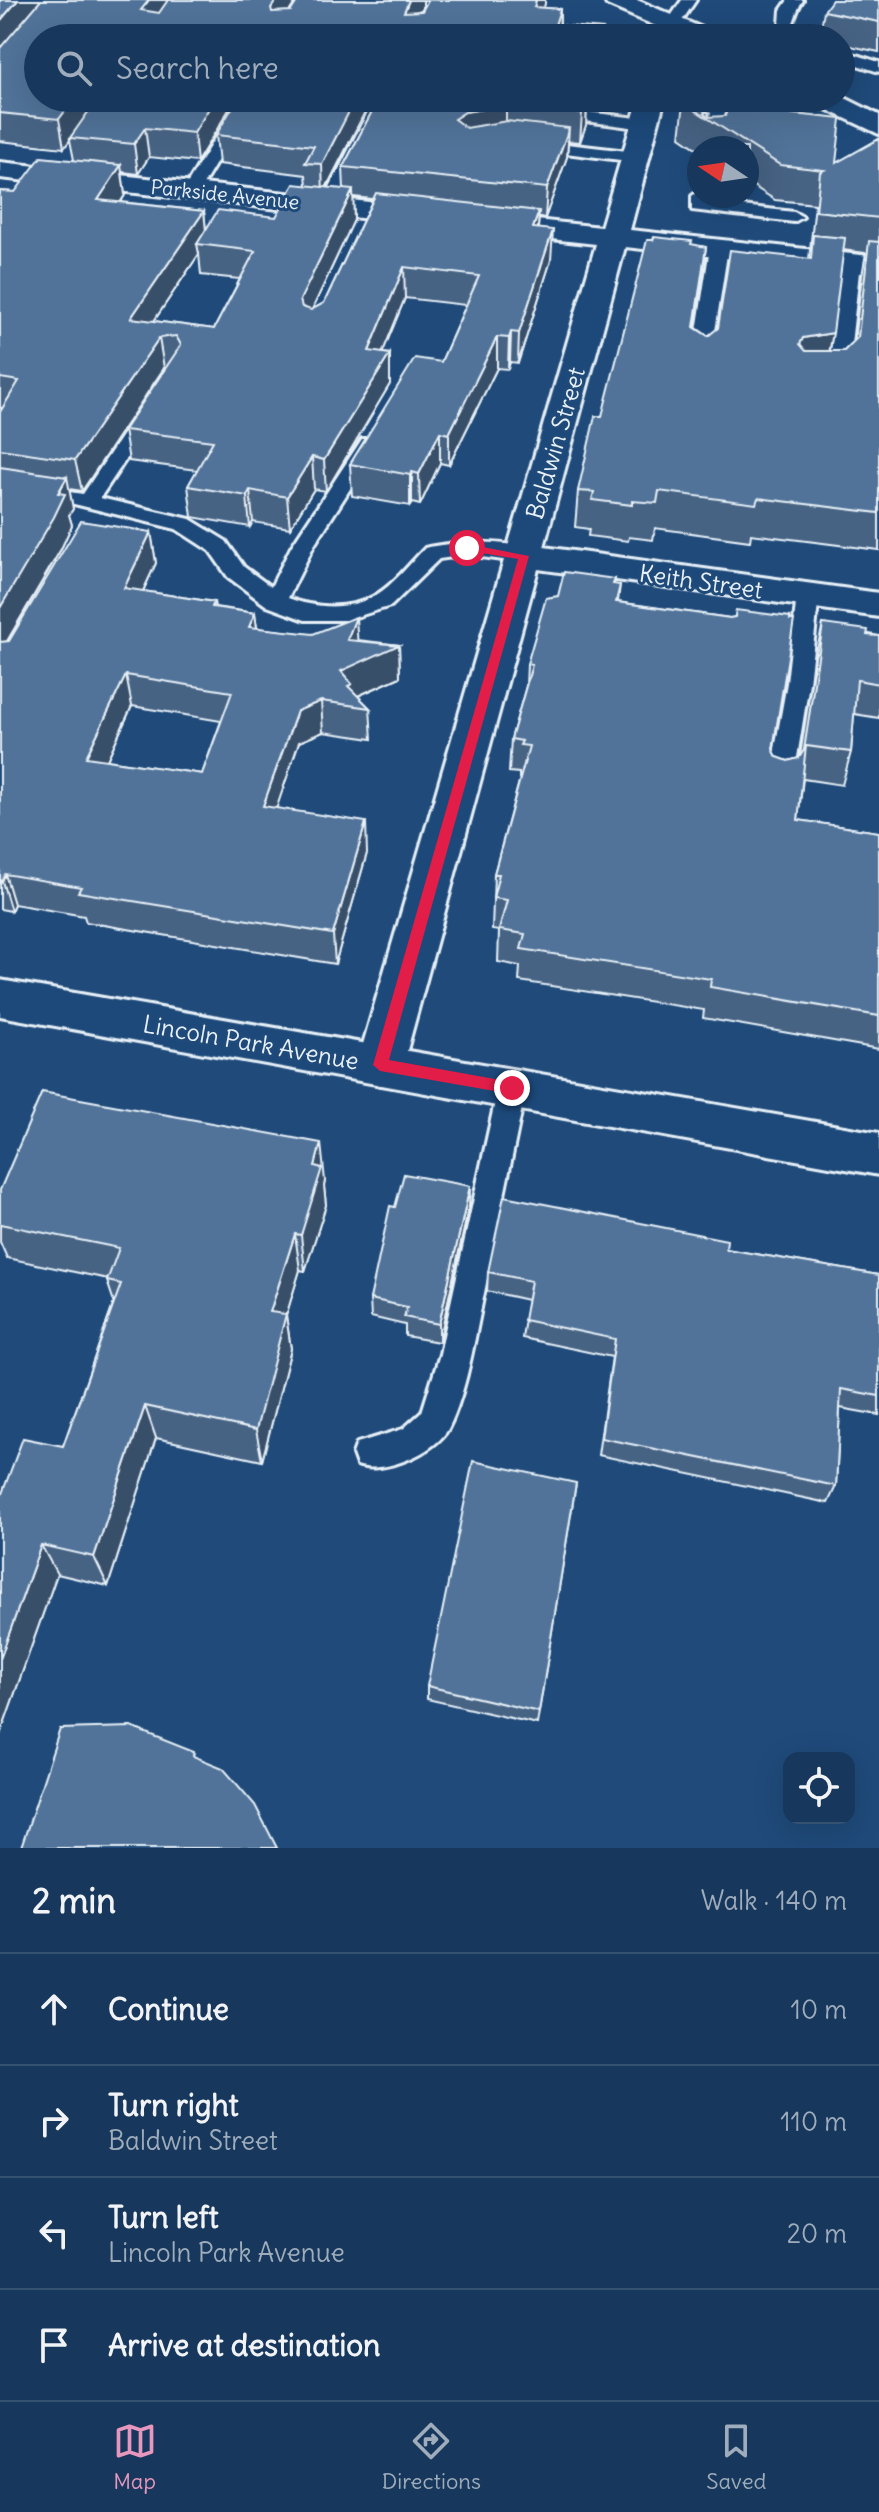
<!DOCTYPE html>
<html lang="en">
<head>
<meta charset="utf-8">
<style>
	:root { --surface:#17385c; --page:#203f62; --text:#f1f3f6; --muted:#9eacbb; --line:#365272; --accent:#e797bd }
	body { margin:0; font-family:Delius,sans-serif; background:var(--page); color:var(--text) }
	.controls { position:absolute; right:24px; bottom:24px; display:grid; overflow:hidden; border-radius:16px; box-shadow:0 8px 32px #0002 }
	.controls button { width:72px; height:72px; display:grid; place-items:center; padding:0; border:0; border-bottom:2px solid var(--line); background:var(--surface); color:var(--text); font:40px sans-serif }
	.compass { position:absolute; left:687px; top:136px; width:72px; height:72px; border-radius:50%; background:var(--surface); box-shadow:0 8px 32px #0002; rotate:283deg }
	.stop { position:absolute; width:24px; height:24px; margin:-18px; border:6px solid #e11d48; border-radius:50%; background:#fff }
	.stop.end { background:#e11d48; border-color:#fff; box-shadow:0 2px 8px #0008 }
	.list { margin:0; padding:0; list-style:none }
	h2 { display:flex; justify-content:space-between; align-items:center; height:104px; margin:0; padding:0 32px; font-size:34px }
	h2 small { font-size:26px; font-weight:400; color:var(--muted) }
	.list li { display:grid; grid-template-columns:52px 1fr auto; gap:24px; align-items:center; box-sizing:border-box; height:112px; padding:0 32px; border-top:2px solid var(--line) }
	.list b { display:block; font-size:30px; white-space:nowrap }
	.list p { margin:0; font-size:26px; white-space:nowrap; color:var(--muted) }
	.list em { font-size:26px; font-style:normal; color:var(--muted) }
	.icon { flex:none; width:44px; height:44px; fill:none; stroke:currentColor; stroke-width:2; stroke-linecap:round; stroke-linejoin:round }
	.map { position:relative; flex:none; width:879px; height:1848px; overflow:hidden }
	.search { position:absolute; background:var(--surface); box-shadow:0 8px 32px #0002; left:24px; right:24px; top:24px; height:88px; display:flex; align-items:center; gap:20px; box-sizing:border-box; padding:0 28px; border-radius:44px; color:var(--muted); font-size:30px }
	.sheet { height:552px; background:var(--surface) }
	nav { display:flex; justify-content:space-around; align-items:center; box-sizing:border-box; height:112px; border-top:2px solid var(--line); background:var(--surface); font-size:22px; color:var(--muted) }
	nav a { display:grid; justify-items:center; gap:4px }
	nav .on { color:var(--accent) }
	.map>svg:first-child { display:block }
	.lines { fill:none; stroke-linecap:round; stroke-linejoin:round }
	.service-casing { stroke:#e8f1f8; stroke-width:6 }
	.minor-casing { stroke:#e8f1f8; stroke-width:6 }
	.tertiary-casing { stroke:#e8f1f8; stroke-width:6 }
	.primary-casing { stroke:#e8f1f8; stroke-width:6 }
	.service { fill:#1f4a7a; fill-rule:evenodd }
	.minor { fill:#1f4a7a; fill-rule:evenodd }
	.tertiary { fill:#1f4a7a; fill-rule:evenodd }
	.primary { fill:#1f4a7a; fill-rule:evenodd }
	.wall { fill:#466384; stroke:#e8f1f8; stroke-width:2; fill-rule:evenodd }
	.shaded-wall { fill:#39506b; stroke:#e8f1f8; stroke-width:2 }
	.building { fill:#517399; stroke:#e8f1f8; stroke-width:2; fill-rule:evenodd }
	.route { fill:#e11d48 }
	.labels { text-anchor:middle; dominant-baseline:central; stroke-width:6; stroke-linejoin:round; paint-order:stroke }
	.far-street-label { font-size:20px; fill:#e8f1f8; stroke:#1f4a7a }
	.street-label { font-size:24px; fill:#e8f1f8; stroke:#1f4a7a }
</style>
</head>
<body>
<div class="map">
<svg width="879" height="1848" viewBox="0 0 879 1848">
	<rect width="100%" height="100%" fill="#1f4a7a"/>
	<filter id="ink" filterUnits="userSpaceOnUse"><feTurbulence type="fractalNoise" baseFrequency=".0125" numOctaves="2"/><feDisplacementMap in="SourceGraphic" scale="16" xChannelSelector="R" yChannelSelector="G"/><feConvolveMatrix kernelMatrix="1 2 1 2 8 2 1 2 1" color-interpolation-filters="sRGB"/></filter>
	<g filter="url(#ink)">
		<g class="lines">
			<g class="service-casing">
				<g id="service">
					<polygon points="682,0 696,0 679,25 669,25 667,22"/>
					<path d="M788 0H803C794 13 795 26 784 38H769L780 25 781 10Z"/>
					<polygon points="841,50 879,62 879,72 841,60"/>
					<polygon points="239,98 255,98 197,195 185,195 183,191"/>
					<polygon points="375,98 391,98 337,205 335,209 323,209 321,205"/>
					<path d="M683 98C701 98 715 96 727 111L719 148H703L711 112Z"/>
					<polygon points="554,108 645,119 653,124 645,129 548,116 548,110"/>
					<polygon points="532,140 636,152 644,157 636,162 526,148 526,142"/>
					<polygon points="699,191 699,196 708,196 707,202 794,212 803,217 794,222 692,210 692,196"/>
					<polygon points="719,243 728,248 710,363 701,369 692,363 710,248"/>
					<polygon points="851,258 860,263 848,371 842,381 827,386 817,380 828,371 842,263"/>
					<path d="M144 411 154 417 100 498 190 519 226 541 244 567 271 587 291 547 362 439H376L379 443 313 547 288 598C314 608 348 611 374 596 393 586 410 563 425 548 448 542 520 537 535 556L524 563 467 555 439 559 391 606 346 620H305L267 606 228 577 210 551 176 529 70 503 0 494V482L83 494 137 413Z"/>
					<polygon points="808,588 816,590 819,595 809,683 793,782 790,788 781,791 772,788 769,782 787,683 797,595 800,590"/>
					<path d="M512 1076 522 1080 526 1088C512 1158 497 1228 483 1298 475 1337 466 1394 448 1429 435 1453 382 1475 357 1465L353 1454 357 1443 403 1429 422 1412 440 1354 498 1088 502 1080Z"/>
				</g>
			</g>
			<g class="minor-casing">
				<polygon id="minor" points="639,98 665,98 630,230 879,257 879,275 625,247 544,547 879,593 879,617 538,569 403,1065 397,1079 380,1085 363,1079 357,1065 596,244 0,178 0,162 601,227"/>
			</g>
			<g class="tertiary-casing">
				<polygon id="tertiary" points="0,980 879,1133 879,1175 0,1016"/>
			</g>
			<g class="primary-casing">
				<g id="primary">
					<polygon points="604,0 637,0 714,33 718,38 684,38 607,5"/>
					<polygon points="841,96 879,115 879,134 815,104 811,98"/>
				</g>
			</g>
			<use href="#service" class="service"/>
			<use href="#minor" class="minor"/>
			<use href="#tertiary" class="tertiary"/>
			<use href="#primary" class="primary"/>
		</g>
		<g class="wall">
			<path d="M0 0H297L290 12 298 0H545L543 8 560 9V25L610 33V38H38V98H236L197 162 149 157 138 174 122 172 125 195 121 202 204 211 206 231 276 217 307 185 306 175 219 164 216 135 238 98H372L326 188 344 189 343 167 379 98H595L591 110 587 109 586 125 580 142 568 141 567 157 545 218 539 217 538 228 551 260 518 363 510 362 508 369 497 368 449 465 440 463 420 505 412 503 410 506 352 496 350 464 441 362 466 305 405 298 382 353 390 354V384L326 491 314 489 290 528 253 522 250 527 192 517 188 486 197 470 129 461 124 430 166 368H164L82 491 69 489 73 509 69 515 72 525 61 549 7 642 9 641 151 532 156 563 143 591 214 602 215 607 255 613 257 628 399 645 400 677 358 696 370 708 372 739 323 732 299 742 276 808 367 853 335 964 86 922 84 916 14 904 11 911 0 909V412L2 408H0V191L15 192 74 160 70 140 64 148 0 141ZM353 197 373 199 324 303 312 310 354 220ZM199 254 201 275 240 279 214 329 154 321ZM132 706 221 721 202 774 107 760Z"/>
			<polygon points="879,0 879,52 841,44 841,38 819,38 824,11"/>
			<path d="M684 103 706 105 705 114 707 117 836 163 879 139V550L751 534 750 541 655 528 653 540 629 537 628 541 588 536 589 529 575 527 578 491 602 416 692 245 706 247 695 327 708 336 809 259 815 204 775 200 747 182V148H699V150L680 137ZM843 250 866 253 862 276 854 341 844 351H830Z"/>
			<polygon points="615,579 614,585 620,585 618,602 730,618 735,617 736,610 773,749 777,757 788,761 799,758 800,756 815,657 823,624 879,636 879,718 854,714 851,752 842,785 803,779 798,820 879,832 879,1049 703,1018 704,1010 519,981 520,966 498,962 499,931 492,930 494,874 520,778 519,778 519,773 509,772 511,739 526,686 527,664 558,596"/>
			<polygon points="325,1181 324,1186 326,1205 305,1271 300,1270 286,1316 291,1349 262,1461 156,1438 108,1586 57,1574 0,1735 0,1499 63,1446 114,1302 107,1281 108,1279 7,1258 0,1242 0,1190"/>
			<polygon points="470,1186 469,1206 439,1342 405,1336 405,1325 371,1317 370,1299 395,1207"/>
			<polygon points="726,1249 879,1275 879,1415 840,1408 836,1486 828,1503 598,1455 612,1357 522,1338 528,1300 487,1291 488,1272"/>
			<polygon points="576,1483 537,1724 427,1699 427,1686"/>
		</g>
		<g class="shaded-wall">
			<polygon points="18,0 46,0 0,56 0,21"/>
			<polygon points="149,0 171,0 145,38 141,10"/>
			<polygon points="277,0 297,0 273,36 271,8"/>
			<polygon points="409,0 423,0 423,9 416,12 404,12"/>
			<polygon points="536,0 545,0 545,4 532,35 534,7"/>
			<polygon points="560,9 559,38 555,25"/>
			<polygon points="75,98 102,98 70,138 70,140 64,148 59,119"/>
			<polygon points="215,98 236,98 197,162 194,133"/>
			<polygon points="356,98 372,98 323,194 322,164"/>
			<polygon points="587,98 586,125 580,142 582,113"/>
			<polygon points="506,105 506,134 464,141 454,119 465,112"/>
			<polygon points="145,128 149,157 138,174 134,144"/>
			<polygon points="569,128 567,157 545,218 547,188"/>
			<polygon points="121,165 125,195 103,229 98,200"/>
			<polygon points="353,190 354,220 302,331 300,300"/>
			<polygon points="204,211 207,241 197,244 199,254 135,349 131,318"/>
			<polygon points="539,211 537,241 533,228"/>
			<polygon points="553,230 551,260 518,363 519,333"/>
			<polygon points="404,267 405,298 371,381 369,351"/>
			<polygon points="511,332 510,362 508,369 509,338"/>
			<polygon points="833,333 826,368 793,380 800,344 803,338"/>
			<polygon points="497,337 497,368 449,465 449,434"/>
			<polygon points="159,338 164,368 82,491 75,460"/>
			<polygon points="390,354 390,384 326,491 324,460"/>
			<polygon points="440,432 440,463 420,505 419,474"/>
			<polygon points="312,457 314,489 290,528 287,497"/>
			<polygon points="412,472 412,503 410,506 410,475"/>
			<polygon points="67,477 73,509 69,515 72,525 61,549 0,653 0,608"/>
			<polygon points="250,490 253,522 250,527 247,496"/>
			<polygon points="151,532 156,563 130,619 124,588"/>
			<polygon points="255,613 259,644 249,627"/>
			<polygon points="356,617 358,649 399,645 400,677 353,698 341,671 347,640"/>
			<polygon points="126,675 132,706 94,788 86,757"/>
			<polygon points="321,701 323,732 299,742 267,836 263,806 297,711"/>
			<polygon points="366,822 367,853 335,964 333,934"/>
			<polygon points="5,874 14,904 11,911 2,881"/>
			<polygon points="321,1143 325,1181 324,1186 326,1205 305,1271 301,1235 315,1166"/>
			<polygon points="470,1186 469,1206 439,1342 439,1324"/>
			<polygon points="295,1234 300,1270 286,1316 291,1349 262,1461 256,1430 270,1312"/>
			<polygon points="145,1406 156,1438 108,1586 94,1557"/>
			<polygon points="41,1545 57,1574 0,1735 0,1659"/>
		</g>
		<g class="building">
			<polygon points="0,0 18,0 0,21"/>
			<polygon points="41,0 149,0 141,10 159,13 168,0 277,0 271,8 272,12 291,11 298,0 409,0 404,12 422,11 428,0 536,0 534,7 560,9 555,25 603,29 602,32 610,33 608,38 38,38 38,98 75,98 59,119 0,113 0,48"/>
			<polygon points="832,0 879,0 879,22 824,11"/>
			<polygon points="98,98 215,98 194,133 145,128 134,144 70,138"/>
			<polygon points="238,98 356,98 322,164 305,163 314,146 216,135"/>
			<polygon points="379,98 587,98 582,113 506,105 465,112 454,119 466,128 507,121 569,128 547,188 343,167"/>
			<polygon points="684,103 706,105 704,113 707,117 725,116 728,107 841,119 836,163 879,139 879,218 816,211 820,172 824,170 780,165"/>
			<polygon points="41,157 121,165 98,200 204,211 131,318 214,329 255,251 197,244 218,210 276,217 294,184 353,190 300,300 302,307 311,310 324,303 376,193 539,211 533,228 553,230 519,333 511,332 509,338 497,337 449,434 440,432 419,474 412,472 410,475 350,464 415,358 441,362 479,276 404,267 369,351 390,354 324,460 312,457 287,497 250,490 247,496 188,486 213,441 124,430 181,345 176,336 159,338 75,460 0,449 0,412 19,381 0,378 0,191 15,192"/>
			<polygon points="813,235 845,238 833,333 803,338 800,344 806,351 844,351 858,337 869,241 879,242 879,513 758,498 756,504 659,491 657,503 632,501 632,505 592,500 594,492 578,491 595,416 602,416 647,240 653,240 654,237 692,241 691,244 706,247 694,327 708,336 718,328 730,250 811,259"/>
			<polygon points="0,467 67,477 58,493 65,494 54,517 0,608"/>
			<path d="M81 521 151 532 124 588 214 602 212 607 255 613 249 627 313 634 356 617 347 640 399 645 341 671 352 684 348 686 370 708 321 701 297 711 263 806 366 822 333 934 78 892 81 887 5 874 2 881 0 880V642L9 641ZM126 675 232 692 202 774 86 757Z"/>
			<polygon points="564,572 615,579 613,584 620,585 616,602 730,618 735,617 736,610 790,617 790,620 794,620 773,749 777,757 788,761 799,758 804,750 823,624 868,630 867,635 879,636 879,684 857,680 851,752 806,746 798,820 879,832 879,1016 710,987 711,979 521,949 525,934 499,930 507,900 493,898 499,874 494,874 529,746 520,745 522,741 511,739 532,665 527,664 546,598 558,596"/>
			<polygon points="42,1092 321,1143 315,1166 322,1168 301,1235 295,1234 270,1312 286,1314 256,1430 145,1406 94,1557 41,1545 0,1659 0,1499 23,1438 63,1446 121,1284 107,1281 119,1248 0,1224 0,1190"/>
			<polygon points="404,1174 470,1186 439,1324 404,1317 407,1307 370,1299 390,1206 395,1207"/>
			<polygon points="504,1196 727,1240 726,1249 879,1275 879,1396 841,1389 836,1486 601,1438 615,1339 524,1320 531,1281 488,1272"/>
			<polygon points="473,1461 576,1483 539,1712 427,1686"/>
			<polygon points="131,1727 194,1752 193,1756 223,1768 255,1805 277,1848 21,1848 60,1729"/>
		</g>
	</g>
	<polygon class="route" points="467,544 529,556 389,1060 512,1082 519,1088 512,1094 380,1071 373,1065 518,559 464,550 462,548"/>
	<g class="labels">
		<g class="far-street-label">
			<text transform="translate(225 194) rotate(6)">Parkside Avenue</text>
		</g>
		<g class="street-label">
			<text transform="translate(555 443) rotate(-74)">Baldwin Street</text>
			<text transform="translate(701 581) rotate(8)">Keith Street</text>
			<text transform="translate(251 1042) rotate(10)">Lincoln Park Avenue</text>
		</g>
	</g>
</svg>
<div class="controls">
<button><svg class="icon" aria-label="locate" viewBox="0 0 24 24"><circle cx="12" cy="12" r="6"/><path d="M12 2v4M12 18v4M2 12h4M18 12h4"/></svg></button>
</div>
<svg class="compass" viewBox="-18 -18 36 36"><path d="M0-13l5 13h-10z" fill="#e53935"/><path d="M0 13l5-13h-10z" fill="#9eacbb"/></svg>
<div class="stop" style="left:467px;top:548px"></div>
<div class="stop end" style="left:512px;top:1088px"></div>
<div class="search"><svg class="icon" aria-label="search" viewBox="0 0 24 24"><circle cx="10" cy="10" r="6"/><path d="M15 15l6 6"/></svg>Search here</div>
</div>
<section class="sheet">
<h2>2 min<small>Walk · 140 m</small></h2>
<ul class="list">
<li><svg class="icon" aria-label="ahead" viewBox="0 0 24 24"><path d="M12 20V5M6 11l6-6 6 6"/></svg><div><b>Continue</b></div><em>10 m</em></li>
<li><svg class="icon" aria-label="right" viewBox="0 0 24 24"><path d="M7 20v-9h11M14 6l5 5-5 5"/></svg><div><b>Turn right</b><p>Baldwin Street</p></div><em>110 m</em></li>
<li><svg class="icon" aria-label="left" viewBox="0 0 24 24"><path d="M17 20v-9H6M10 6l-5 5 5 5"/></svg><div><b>Turn left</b><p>Lincoln Park Avenue</p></div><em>20 m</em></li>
<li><svg class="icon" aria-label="arrive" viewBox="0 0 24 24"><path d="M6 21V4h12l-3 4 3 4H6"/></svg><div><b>Arrive at destination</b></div></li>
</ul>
</section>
<nav>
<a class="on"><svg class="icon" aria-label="map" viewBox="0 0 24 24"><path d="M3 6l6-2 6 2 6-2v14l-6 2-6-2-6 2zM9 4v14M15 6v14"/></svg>Map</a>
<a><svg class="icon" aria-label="directions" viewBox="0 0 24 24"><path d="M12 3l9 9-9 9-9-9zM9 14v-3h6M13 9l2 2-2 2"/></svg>Directions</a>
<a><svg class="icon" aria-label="saved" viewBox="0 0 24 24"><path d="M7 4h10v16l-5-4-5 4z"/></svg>Saved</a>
</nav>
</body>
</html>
